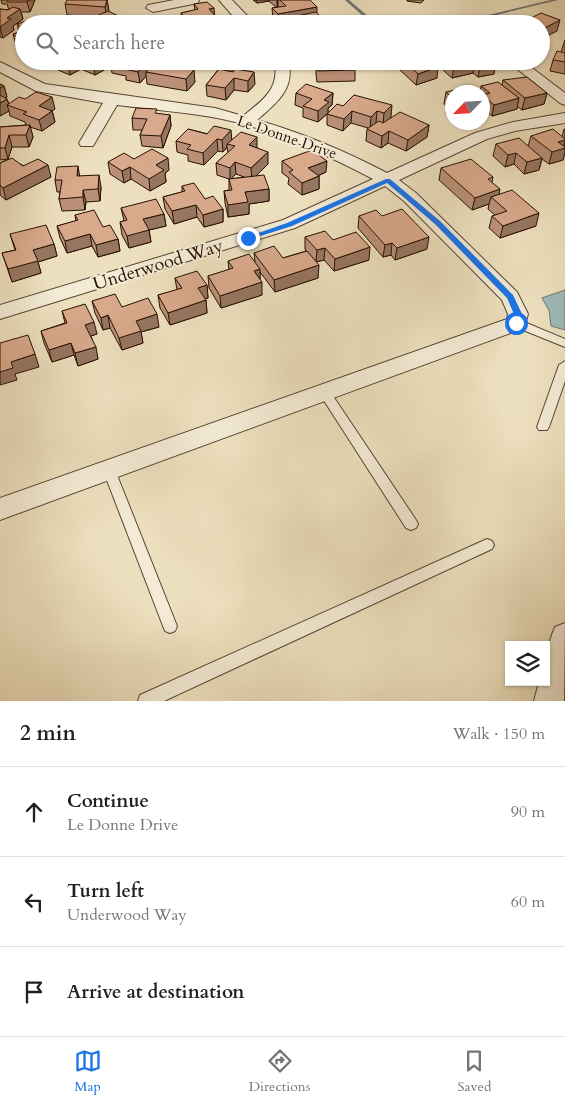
<!DOCTYPE html>
<html lang="en">
<head>
<meta charset="utf-8">
<style>
	:root { --surface:#fff; --page:#f2f2f2; --text:#202124; --muted:#757577; --line:#e0e0e0; --accent:#1a73e8 }
	body { margin:0; font-family:Cardo,serif; background:var(--page); color:var(--text) }
	.controls { position:absolute; right:15px; bottom:15px; display:grid; overflow:hidden; border-radius:0px; box-shadow:0 1px 4px #0004 }
	.controls button { width:45px; height:45px; display:grid; place-items:center; padding:0; border:0; border-bottom:1px solid var(--line); background:var(--surface); color:var(--text); font:25px sans-serif }
	.compass { position:absolute; left:445px; top:85px; width:45px; height:45px; border-radius:50%; background:var(--surface); box-shadow:0 1px 4px #0004; rotate:245deg }
	.stop { position:absolute; width:15px; height:15px; margin:-11px; border:4px solid #1a73e8; border-radius:50%; background:#fff }
	.stop.end { background:#1a73e8; border-color:#fff; box-shadow:0 1px 5px #0008 }
	.list { margin:0; padding:0; list-style:none }
	h2 { display:flex; justify-content:space-between; align-items:center; height:65px; margin:0; padding:0 20px; font-size:21px }
	h2 small { font-size:16px; font-weight:400; color:var(--muted) }
	.list li { display:grid; grid-template-columns:32px 1fr auto; gap:15px; align-items:center; box-sizing:border-box; height:90px; padding:0 20px; border-top:1px solid var(--line) }
	.list b { display:block; font-size:19px; white-space:nowrap }
	.list p { margin:0; font-size:16px; white-space:nowrap; color:var(--muted) }
	.list em { font-size:16px; font-style:normal; color:var(--muted) }
	.icon { flex:none; width:28px; height:28px; fill:none; stroke:currentColor; stroke-width:2; stroke-linecap:round; stroke-linejoin:round }
	.map { position:relative; flex:none; width:565px; height:701px; overflow:hidden }
	.search { position:absolute; background:var(--surface); box-shadow:0 1px 4px #0004; left:15px; right:15px; top:15px; height:55px; display:flex; align-items:center; gap:12px; box-sizing:border-box; padding:0 18px; border-radius:28px; color:var(--muted); font-size:19px }
	.sheet { height:335px; background:var(--surface) }
	nav { display:flex; justify-content:space-around; align-items:center; box-sizing:border-box; height:70px; border-top:1px solid var(--line); background:var(--surface); font-size:14px; color:var(--muted) }
	nav a { display:grid; justify-items:center; gap:2px }
	nav .on { color:var(--accent) }
	.map>svg:first-child { display:block }
	.water { fill:#9ebabc; stroke:#6e7672 }
	.lines { fill:none; stroke-linecap:round; stroke-linejoin:round }
	.stream { fill:#6e7672; fill-rule:evenodd }
	.service-casing { stroke:#584432; stroke-width:2 }
	.minor-casing { stroke:#584432; stroke-width:2 }
	.service { fill:#f3ebd5; fill-rule:evenodd }
	.minor { fill:#f3ebd5; fill-rule:evenodd }
	.wall { fill:#ba9178; stroke:#271003; fill-rule:evenodd }
	.shaded-wall { fill:#977661; stroke:#271003 }
	.building { fill:#d8a98b; stroke:#271003 }
	.route { fill:#1a73e8 }
	.labels { text-anchor:middle; dominant-baseline:central; stroke-width:4; stroke-linejoin:round; paint-order:stroke }
	.far-street-label { font-size:15px; fill:#271003; stroke:#f3ebd5 }
	.street-label { font-size:18px; fill:#271003; stroke:#f3ebd5 }
</style>
</head>
<body>
<div class="map">
<svg width="565" height="701" viewBox="0 0 565 701">
	<rect width="100%" height="100%" fill="#ede0be"/>
	<filter id="stains"><feTurbulence type="fractalNoise" baseFrequency=".004" numOctaves="4"/><feColorMatrix values="0 0 0 0 .2 0 0 0 0 .09 0 0 0 0 .02 0 0 0 .5 -.17"/></filter>
	<radialGradient id="worn" r=".72"><stop offset=".6" stop-color="#630" stop-opacity="0"/><stop offset="1" stop-color="#630" stop-opacity=".3"/></radialGradient>
	<polygon class="water" points="565,290 565,330 551,326 549,310 542,298"/>
	<g class="lines">
		<g class="stream">
			<polygon points="345,0 349,0 377,24 372,24"/>
			<polygon points="551,0 558,0 459,24 451,24"/>
		</g>
		<g class="service-casing">
			<g id="service">
				<polygon points="517,319 565,339 565,347 513,326 512,323 513,320"/>
				<polygon points="565,361 565,381 549,427 547,430 539,430 537,427 559,365"/>
				<polygon points="325,389 329,390 416,520 418,524 416,528 411,530 406,528 321,396 319,393 321,390"/>
				<polygon points="109,465 114,466 115,470 177,626 175,631 170,633 165,631 163,626 103,470 104,466"/>
				<polygon points="487,539 492,541 494,545 492,549 164,701 138,701 140,695"/>
			</g>
		</g>
		<g class="minor-casing">
			<g id="minor">
				<polygon points="174,0 199,0 198,3 153,12 146,8 148,5"/>
				<polygon points="219,0 232,0 255,24 240,24"/>
				<path d="M274 61H288C296 88 276 104 257 120 303 133 345 151 387 173L475 133 513 122 565 113V123L515 131 487 139 399 180 416 193 517 292 528 314 524 328 0 520V498L507 319 508 314 502 300 404 201 385 186 295 228 0 319V305L283 220 373 179C323 153 268 127 212 117 181 112 148 109 117 105L93 146H81L79 143 103 103 36 91 0 72V62L45 84 215 108 243 116C262 101 281 88 274 61Z"/>
				<polygon points="507,61 523,61 565,93 565,105 560,103"/>
				<path d="M565 623 564 701H534L539 682H546C546 662 547 645 555 627Z"/>
			</g>
		</g>
		<use href="#service" class="service"/>
		<use href="#minor" class="minor"/>
	</g>
	<g class="wall">
		<polygon points="1,0 35,0 30,12 21,12 23,19 13,26 14,30 3,38 0,37 0,9 9,10 7,4 2,4"/>
		<polygon points="107,0 109,12 118,16 119,24 86,24 85,21 95,17 67,15 65,4"/>
		<polygon points="253,0 310,0 317,14 325,21 336,24 277,24 273,19 272,8 277,8 269,1 257,3"/>
		<polygon points="407,0 424,0 421,3 407,1"/>
		<polygon points="194,4 214,14 219,24 182,24 181,13 195,10"/>
		<polygon points="40,22 24,24 24,51 16,45 13,34 19,32 17,24"/>
		<polygon points="565,40 565,74 550,71 553,60 561,52"/>
		<polygon points="39,61 111,61 154,63 186,63 187,69 195,82 187,91 147,84 146,76 140,83 126,80 126,76 112,73 111,66 95,75 81,69 70,75 58,70 57,63 48,67 40,63"/>
		<polygon points="197,61 244,61 244,70 255,84 248,92 234,90 226,100 207,96 206,85 218,70 215,66 201,69 197,64"/>
		<polygon points="328,61 353,61 355,70 355,81 317,82 316,75 316,64 328,64"/>
		<polygon points="399,61 432,61 437,78 416,85 399,69"/>
		<polygon points="445,61 494,61 494,74 478,77 473,73 452,78 444,71"/>
		<polygon points="503,80 547,93 544,104 522,110 517,106 517,109 492,116 482,108 482,92 480,92 481,86 502,85"/>
		<polygon points="0,84 4,86 7,97 6,98 7,99 9,104 55,109 52,110 55,122 42,131 30,127 33,137 29,147 12,147 8,159 51,177 6,200 0,195 0,163 8,159 0,160 0,127 26,125 25,122 10,116 9,111 0,116"/>
		<polygon points="446,92 452,92 452,120 446,114 447,106 444,104"/>
		<polygon points="296,93 333,93 332,105 328,108 328,113 318,122 303,117 303,108 295,105"/>
		<polygon points="354,95 391,117 388,119 429,125 427,137 406,151 388,143 381,148 366,141 367,129 368,128 351,123 343,131 327,125 327,114 343,106"/>
		<polygon points="157,114 170,115 171,126 163,148 142,146 140,135 142,130 133,130 132,118"/>
		<path d="M188 129 232 140 257 148 268 164 256 176 269 189V201L249 204V214L228 217 225 203 224 191 229 190V179L217 175 216 163 228 153 227 147 223 152 218 151 204 165 188 161V155L177 152 176 141ZM236 174 244 177 231 179Z"/>
		<polygon points="564,129 565,129 565,144 564,146 565,147 565,152 563,160 549,164 542,159 539,170 524,174 514,164 505,167 493,156 496,144 528,146 531,136 562,137"/>
		<polygon points="134,159 169,170 165,173 166,182 150,191 131,179 124,183 110,174 108,162"/>
		<polygon points="282,161 326,172 318,176 319,176 319,189 302,195 288,184 289,178 282,173"/>
		<polygon points="441,168 493,177 492,182 499,194 536,226 500,238 489,228 492,216 495,215 488,209 489,204 472,210 439,180"/>
		<polygon points="80,176 101,187 100,201 86,202 85,210 62,211 59,199 60,192 57,192 55,180"/>
		<polygon points="182,186 205,199 223,209 223,222 204,227 197,217 174,224 165,209 163,197 182,192"/>
		<polygon points="121,208 164,214 166,226 149,230 151,242 129,248 122,235 120,222 124,221"/>
		<polygon points="75,215 103,227 118,239 120,251 98,257 92,246 67,253 60,238 57,226 76,221"/>
		<polygon points="359,216 382,216 427,249 395,260 391,255 383,257 358,228"/>
		<polygon points="10,234 54,244 57,256 38,262 41,273 12,282 2,253 15,250"/>
		<polygon points="305,237 333,240 369,260 334,271 324,260 316,262 318,278 275,292 260,272 260,279 262,295 221,308 209,288 208,276 229,270 228,261 255,262 254,253 283,258 306,251 305,249"/>
		<polygon points="175,278 207,285 208,298 205,299 206,300 207,313 170,325 160,308 158,295 177,290"/>
		<polygon points="92,301 122,307 159,327 141,332 143,343 122,350 110,328 103,330 95,313"/>
		<polygon points="62,311 97,334 91,336 98,359 78,366 74,355 52,362 44,343 41,331 65,323"/>
	</g>
	<g class="shaded-wall">
		<polygon points="28,0 35,0 30,12 27,2"/>
		<polygon points="107,0 109,11 107,18 105,7"/>
		<polygon points="256,0 269,0 269,1 257,3"/>
		<rect x="277" y="0" width="1" height="8"/>
		<polygon points="317,7 317,18 283,19 283,24 279,24 278,14"/>
		<polygon points="214,8 215,19 209,9"/>
		<polygon points="20,9 23,19 13,26 14,30 3,38 0,27 7,18"/>
		<polygon points="118,16 119,24 109,24 109,20"/>
		<polygon points="199,19 200,24 189,24 188,21"/>
		<polygon points="218,19 219,24 202,24 202,22"/>
		<polygon points="560,20 557,31 541,39 541,30"/>
		<polygon points="21,40 24,40 24,52"/>
		<polygon points="47,61 57,61 57,63 48,67"/>
		<polygon points="72,61 80,61 81,69 70,75 68,64"/>
		<polygon points="97,61 111,61 111,66 95,75 93,63"/>
		<polygon points="149,61 154,61 155,68 146,72 146,76 140,83 138,72"/>
		<polygon points="200,61 215,61 215,66 201,69"/>
		<polygon points="234,61 244,61 244,70 222,75 222,64"/>
		<polygon points="475,62 473,73 452,78 454,67"/>
		<polygon points="496,62 494,74 478,77 480,66"/>
		<polygon points="186,63 187,74 183,79 182,68"/>
		<polygon points="438,67 437,78 416,85 418,74"/>
		<polygon points="194,70 195,82 187,91 186,79"/>
		<polygon points="254,72 255,84 248,92 248,81"/>
		<polygon points="234,78 234,90 226,100 225,88"/>
		<polygon points="4,86 7,97 0,101 0,88"/>
		<polygon points="333,93 332,105 328,108 328,113 318,122 318,111 324,100"/>
		<polygon points="547,93 544,104 522,110 525,98"/>
		<polygon points="52,97 55,109 42,118 39,106"/>
		<polygon points="519,98 517,109 492,116 494,105"/>
		<polygon points="7,99 9,105 7,105 9,111 0,116 0,103"/>
		<polygon points="392,105 391,117 383,125 384,113"/>
		<polygon points="52,111 55,122 42,131 39,120"/>
		<polygon points="352,111 351,123 343,131 344,119"/>
		<polygon points="377,111 376,123 370,129 371,117"/>
		<polygon points="170,115 171,126 163,148 161,136"/>
		<polygon points="30,125 33,137 29,147 26,135"/>
		<polygon points="429,125 427,137 406,151 408,140"/>
		<polygon points="231,130 232,142 227,144 227,147 223,152 222,140"/>
		<polygon points="389,131 388,143 381,148 382,136"/>
		<polygon points="9,135 12,147 8,159 5,148"/>
		<polygon points="257,137 257,149 249,145"/>
		<polygon points="217,139 218,151 204,165 203,153"/>
		<polygon points="565,140 563,149 565,148 565,152 563,160 549,164 552,152 558,142"/>
		<polygon points="268,152 268,164 252,180 251,168"/>
		<polygon points="516,153 514,164 505,167 508,155"/>
		<polygon points="168,158 169,170 165,173 166,182 150,191 149,179 156,165"/>
		<polygon points="542,158 539,170 524,174 527,162"/>
		<polygon points="327,161 326,172 308,180 308,168"/>
		<polygon points="235,162 236,174 230,180 230,168"/>
		<polygon points="48,165 51,177 6,200 3,188"/>
		<polygon points="78,166 80,178 77,176"/>
		<polygon points="130,167 131,179 124,183 122,171"/>
		<polygon points="99,175 101,187 100,201 98,189"/>
		<polygon points="319,176 319,189 302,195 302,183"/>
		<polygon points="269,189 269,201 249,204 249,214 228,217 228,205 245,192"/>
		<polygon points="500,189 498,201 491,197 489,204 472,210 475,198"/>
		<polygon points="83,190 86,202 85,210 83,197"/>
		<polygon points="196,205 197,217 174,224 172,211"/>
		<polygon points="223,209 223,222 204,227 203,215"/>
		<polygon points="539,213 536,226 500,238 503,226"/>
		<polygon points="164,214 166,226 149,230 151,242 129,248 127,236 143,219"/>
		<polygon points="90,234 92,246 67,253 65,241"/>
		<polygon points="429,237 427,249 395,260 397,248"/>
		<polygon points="118,239 120,251 98,257 96,245"/>
		<polygon points="392,243 391,255 383,257 385,245"/>
		<polygon points="54,244 57,256 38,262 41,273 12,282 8,269 33,250"/>
		<polygon points="370,247 369,260 334,271 335,259"/>
		<polygon points="325,248 324,260 316,262 317,250"/>
		<polygon points="319,265 318,278 275,292 274,280"/>
		<polygon points="260,269 260,281 254,271"/>
		<polygon points="262,282 262,295 221,308 220,296"/>
		<polygon points="207,285 208,298 200,300 198,288"/>
		<polygon points="206,300 207,313 170,325 168,313"/>
		<polygon points="157,314 159,327 141,332 143,343 122,350 119,338 136,321"/>
		<polygon points="108,315 110,328 103,330 101,318"/>
		<polygon points="94,322 97,334 88,337 85,325"/>
		<polygon points="71,343 74,355 52,362 49,350"/>
		<polygon points="96,347 98,359 78,366 75,353"/>
		<polygon points="35,354 39,367 15,374 17,380 0,385 0,372 11,362"/>
	</g>
	<g class="building">
		<polygon points="8,0 28,0 27,2 7,2"/>
		<polygon points="67,0 107,0 105,7 65,4"/>
		<polygon points="280,0 310,0 317,7 278,14 272,8 286,6"/>
		<polygon points="207,2 214,8 209,9 218,19 202,22 199,19 188,21 181,13 198,9 194,4"/>
		<polygon points="13,7 20,9 7,18 11,19 0,27 0,9 8,10"/>
		<polygon points="108,11 118,16 109,20 116,24 91,24 85,21"/>
		<polygon points="316,12 325,21 332,20 336,24 305,24 304,22 297,24 288,24 283,19"/>
		<polygon points="541,13 560,20 541,30 541,24 527,24 523,22"/>
		<polygon points="35,18 40,22 48,19 54,24 24,24 24,29 17,24"/>
		<polygon points="170,18 172,24 156,24 155,20"/>
		<polygon points="24,31 24,40 21,40 13,34"/>
		<polygon points="557,51 565,53 565,62 553,60"/>
		<polygon points="63,61 72,61 68,64"/>
		<polygon points="88,61 97,61 93,63"/>
		<polygon points="112,61 149,61 138,72 125,69 129,65 111,62"/>
		<polygon points="156,61 177,61 186,63 182,68 194,70 186,79 146,72"/>
		<polygon points="219,61 234,61 222,64"/>
		<polygon points="330,61 353,61 355,70 318,71 316,64 331,63"/>
		<polygon points="404,61 432,61 438,67 418,74"/>
		<polygon points="448,61 494,61 496,62 480,66 475,62 454,67"/>
		<polygon points="219,69 233,72 235,69 254,72 248,81 234,78 225,88 206,85"/>
		<polygon points="527,77 547,93 525,98 503,80"/>
		<polygon points="498,82 519,98 494,105 482,95 490,93 481,86"/>
		<polygon points="0,84 4,86 0,88"/>
		<polygon points="306,84 333,93 324,100 329,102 318,111 303,106 312,99 296,93"/>
		<polygon points="459,89 464,92 452,92 452,98 446,92"/>
		<polygon points="36,92 52,97 39,106 52,111 39,120 23,114 27,112 7,105 19,97 25,99"/>
		<polygon points="0,95 7,99 0,103"/>
		<polygon points="354,95 392,105 384,113 377,111 371,117 352,111 344,119 327,114 337,104 343,106"/>
		<polygon points="452,101 452,106 447,102"/>
		<polygon points="136,108 157,109 155,113 170,115 161,136 140,135 147,119 132,118"/>
		<polygon points="400,112 429,125 408,140 389,131 382,136 367,129 379,121 383,123"/>
		<polygon points="30,125 26,135 9,135 5,148 0,148 0,127"/>
		<polygon points="214,126 231,130 222,140 217,139 203,153 187,149 191,145 176,141 188,129 207,134"/>
		<polygon points="553,129 565,139 565,140 558,142 565,147 565,148 552,152 531,136"/>
		<polygon points="241,132 257,137 249,145 268,152 251,168 235,162 230,168 216,163 235,146 227,144"/>
		<polygon points="519,138 542,158 527,162 516,153 508,155 496,144"/>
		<polygon points="152,149 168,158 156,165 164,170 149,179 130,167 122,171 108,162 124,153 134,159"/>
		<polygon points="312,150 327,161 308,168 319,176 302,183 289,172 293,170 282,161"/>
		<polygon points="12,158 23,166 38,159 48,165 3,188 0,185 0,163"/>
		<polygon points="471,159 493,177 488,179 500,189 475,198 441,168"/>
		<polygon points="78,166 77,176 99,175 98,189 83,190 83,197 59,199 62,180 55,180 57,167"/>
		<polygon points="264,175 269,189 245,192 248,202 228,205 224,191 232,190 229,179"/>
		<polygon points="194,183 205,199 213,196 223,209 203,215 196,205 172,211 163,197 185,191 182,186"/>
		<polygon points="512,190 539,213 503,226 492,216 507,211 491,197"/>
		<polygon points="156,199 164,214 143,219 149,230 127,236 120,222 127,220 121,208"/>
		<polygon points="402,209 429,237 397,248 392,243 385,245 359,216 376,210 382,216"/>
		<polygon points="94,210 103,227 110,225 118,239 96,245 90,234 65,241 57,226 78,220 75,215"/>
		<polygon points="46,225 54,244 33,250 38,261 8,269 2,253 16,250 10,234"/>
		<polygon points="325,231 333,240 356,232 370,247 335,259 325,248 317,250 305,237"/>
		<polygon points="274,246 283,258 307,251 319,265 274,280 254,253"/>
		<polygon points="249,254 260,269 254,271 262,282 220,296 208,276 233,268 228,261"/>
		<polygon points="197,271 207,285 198,288 206,300 168,313 158,295 182,288 175,278"/>
		<polygon points="115,294 122,307 148,298 157,314 136,321 141,331 119,338 108,315 101,318 92,301"/>
		<polygon points="85,304 94,322 85,325 96,347 75,353 71,343 49,350 41,331 67,323 62,311"/>
		<polygon points="28,335 35,354 11,362 13,368 0,372 0,343"/>
	</g>
	<polygon class="route" points="386,179 390,179 440,221 513,295 522,314 519,325 513,323 514,314 507,298 435,224 387,183 292,226 248,240 244,238 287,223"/>
	<g class="labels">
		<g class="far-street-label">
			<text transform="translate(287 137) rotate(19)">Le Donne Drive</text>
		</g>
		<g class="street-label">
			<text transform="translate(158 265) rotate(-17)">Underwood Way</text>
		</g>
	</g>
	<rect width="100%" height="100%" filter="url(#stains)"/>
	<rect width="100%" height="100%" fill="url(#worn)"/>
</svg>
<div class="controls">
<button><svg class="icon" aria-label="layers" viewBox="0 0 24 24"><path d="M12 4l9 5-9 5-9-5zM3 14l9 5 9-5"/></svg></button>
</div>
<svg class="compass" viewBox="-18 -18 36 36"><path d="M0-13l5 13h-10z" fill="#e53935"/><path d="M0 13l5-13h-10z" fill="#757577"/></svg>
<div class="stop" style="left:516px;top:323px"></div>
<div class="stop end" style="left:248px;top:238px"></div>
<div class="search"><svg class="icon" aria-label="search" viewBox="0 0 24 24"><circle cx="10" cy="10" r="6"/><path d="M15 15l6 6"/></svg>Search here</div>
</div>
<section class="sheet">
<h2>2 min<small>Walk · 150 m</small></h2>
<ul class="list">
<li><svg class="icon" aria-label="ahead" viewBox="0 0 24 24"><path d="M12 20V5M6 11l6-6 6 6"/></svg><div><b>Continue</b><p>Le Donne Drive</p></div><em>90 m</em></li>
<li><svg class="icon" aria-label="left" viewBox="0 0 24 24"><path d="M17 20v-9H6M10 6l-5 5 5 5"/></svg><div><b>Turn left</b><p>Underwood Way</p></div><em>60 m</em></li>
<li><svg class="icon" aria-label="arrive" viewBox="0 0 24 24"><path d="M6 21V4h12l-3 4 3 4H6"/></svg><div><b>Arrive at destination</b></div></li>
</ul>
</section>
<nav>
<a class="on"><svg class="icon" aria-label="map" viewBox="0 0 24 24"><path d="M3 6l6-2 6 2 6-2v14l-6 2-6-2-6 2zM9 4v14M15 6v14"/></svg>Map</a>
<a><svg class="icon" aria-label="directions" viewBox="0 0 24 24"><path d="M12 3l9 9-9 9-9-9zM9 14v-3h6M13 9l2 2-2 2"/></svg>Directions</a>
<a><svg class="icon" aria-label="saved" viewBox="0 0 24 24"><path d="M7 4h10v16l-5-4-5 4z"/></svg>Saved</a>
</nav>
</body>
</html>
